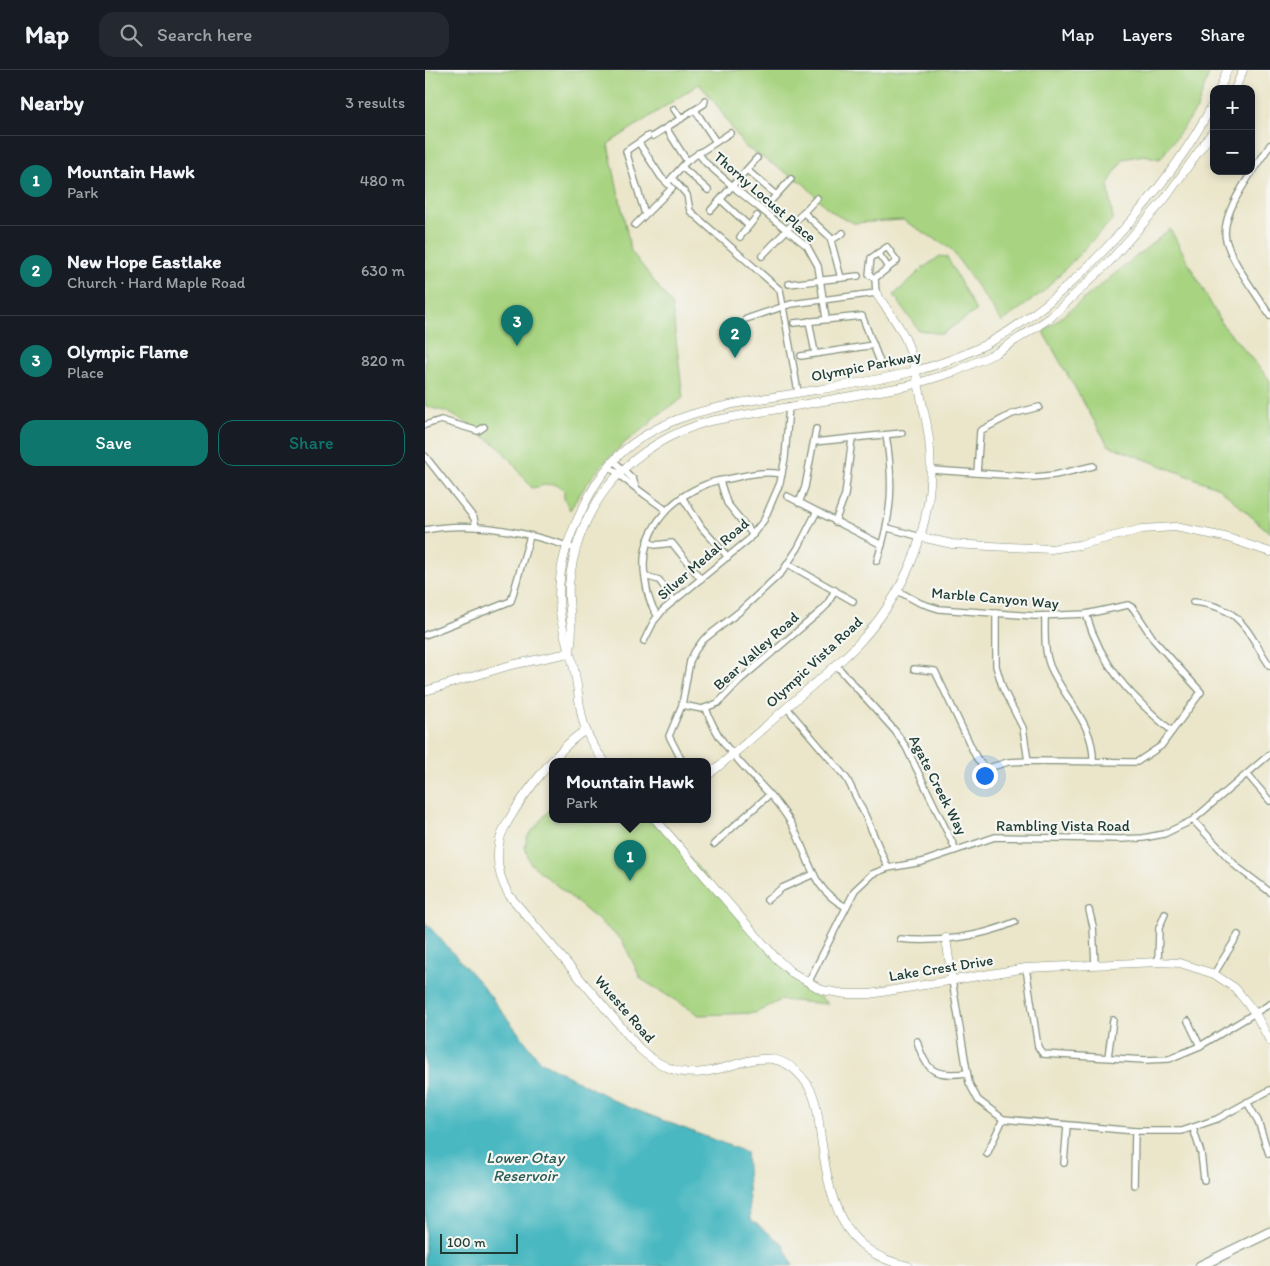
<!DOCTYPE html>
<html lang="en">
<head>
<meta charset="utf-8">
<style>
	:root { --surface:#171b24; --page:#242831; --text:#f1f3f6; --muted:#9ea1a6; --line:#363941; --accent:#0f766e }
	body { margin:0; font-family:Itim,sans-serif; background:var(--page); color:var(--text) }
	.controls { position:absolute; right:15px; top:15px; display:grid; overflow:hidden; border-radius:10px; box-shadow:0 2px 8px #0003 }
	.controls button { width:45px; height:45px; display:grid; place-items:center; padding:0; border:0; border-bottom:1px solid var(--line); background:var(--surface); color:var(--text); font:25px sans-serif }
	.scale { position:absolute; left:15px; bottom:12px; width:78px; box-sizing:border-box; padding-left:5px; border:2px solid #1f3d34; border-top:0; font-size:14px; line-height:18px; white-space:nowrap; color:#1f3d34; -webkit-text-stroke:4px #f6f6f2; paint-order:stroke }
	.you { position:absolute; left:559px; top:705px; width:18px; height:18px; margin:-12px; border:4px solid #fff; border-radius:50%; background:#1a73e8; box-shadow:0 0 0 8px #1a73e833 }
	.badge { display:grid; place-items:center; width:32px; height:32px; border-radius:50%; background:var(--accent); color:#fff; font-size:16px; font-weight:700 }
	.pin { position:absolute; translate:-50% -41px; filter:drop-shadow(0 1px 2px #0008) }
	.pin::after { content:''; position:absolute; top:26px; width:18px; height:15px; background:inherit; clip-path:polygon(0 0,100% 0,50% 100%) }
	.popup { position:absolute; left:124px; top:688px; width:162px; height:65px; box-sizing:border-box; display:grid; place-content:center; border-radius:10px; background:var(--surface); filter:drop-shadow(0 1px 4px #0005); font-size:16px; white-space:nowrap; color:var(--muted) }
	.popup b { font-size:19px; color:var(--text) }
	.popup::after { content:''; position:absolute; left:50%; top:100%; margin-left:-10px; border:10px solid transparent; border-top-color:var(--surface) }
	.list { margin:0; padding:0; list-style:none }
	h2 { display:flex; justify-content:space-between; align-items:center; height:65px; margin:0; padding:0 20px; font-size:21px }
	h2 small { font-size:16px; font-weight:400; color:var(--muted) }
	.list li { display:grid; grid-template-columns:32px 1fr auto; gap:15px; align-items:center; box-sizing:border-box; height:90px; padding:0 20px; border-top:1px solid var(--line) }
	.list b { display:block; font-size:19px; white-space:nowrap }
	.list p { margin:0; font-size:16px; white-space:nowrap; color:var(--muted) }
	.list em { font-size:16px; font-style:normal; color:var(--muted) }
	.actions { display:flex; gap:10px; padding:15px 20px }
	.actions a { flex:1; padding:11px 0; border:1px solid var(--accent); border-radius:15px; text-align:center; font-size:18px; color:var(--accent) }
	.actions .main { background:var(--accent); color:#fff }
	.icon { flex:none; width:28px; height:28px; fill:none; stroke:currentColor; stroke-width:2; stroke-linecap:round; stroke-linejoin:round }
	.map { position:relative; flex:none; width:845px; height:1196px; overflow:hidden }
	header { display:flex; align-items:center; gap:30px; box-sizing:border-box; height:70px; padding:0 25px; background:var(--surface); border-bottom:1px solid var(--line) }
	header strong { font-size:24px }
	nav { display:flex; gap:28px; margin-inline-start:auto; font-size:18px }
	.search { width:350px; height:45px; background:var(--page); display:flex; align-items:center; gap:12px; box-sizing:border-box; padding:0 18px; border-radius:15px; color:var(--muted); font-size:19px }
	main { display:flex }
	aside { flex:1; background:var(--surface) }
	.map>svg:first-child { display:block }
	.green { fill:#a8d481; stroke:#64885a }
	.water { fill:#49b8c1; stroke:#347a7a }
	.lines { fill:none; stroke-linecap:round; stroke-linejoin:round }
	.street-casing { stroke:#85927f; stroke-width:8 }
	.secondary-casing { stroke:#85927f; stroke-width:9 }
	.primary-casing { stroke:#85927f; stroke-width:11 }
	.street { stroke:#fff; stroke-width:5.5 }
	.secondary { stroke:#fff; stroke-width:8 }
	.primary { stroke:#fff; stroke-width:9 }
	.labels { text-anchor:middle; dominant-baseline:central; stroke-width:4.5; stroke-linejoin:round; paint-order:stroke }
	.street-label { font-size:15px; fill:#1f3d34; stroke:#f6f6f2 }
	.water-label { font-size:16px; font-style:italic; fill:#2a5c57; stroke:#f6f6f2 }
</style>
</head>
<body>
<header>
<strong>Map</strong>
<div class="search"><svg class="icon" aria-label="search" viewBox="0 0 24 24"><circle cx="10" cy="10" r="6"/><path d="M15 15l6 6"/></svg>Search here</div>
<nav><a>Map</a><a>Layers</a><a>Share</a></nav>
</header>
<main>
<aside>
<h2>Nearby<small>3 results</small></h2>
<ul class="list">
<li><span class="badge">1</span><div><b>Mountain Hawk</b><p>Park</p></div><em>480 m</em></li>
<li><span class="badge">2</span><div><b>New Hope Eastlake</b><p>Church · Hard Maple Road</p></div><em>630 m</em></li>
<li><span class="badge">3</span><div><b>Olympic Flame</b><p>Place</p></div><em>820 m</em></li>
</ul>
<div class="actions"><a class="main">Save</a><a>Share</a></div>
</aside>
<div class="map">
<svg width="845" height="1196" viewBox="0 0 845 1196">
	<rect width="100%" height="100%" fill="#f6f6f2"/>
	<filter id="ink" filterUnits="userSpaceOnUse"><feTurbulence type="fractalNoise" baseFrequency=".02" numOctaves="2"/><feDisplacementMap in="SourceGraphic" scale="10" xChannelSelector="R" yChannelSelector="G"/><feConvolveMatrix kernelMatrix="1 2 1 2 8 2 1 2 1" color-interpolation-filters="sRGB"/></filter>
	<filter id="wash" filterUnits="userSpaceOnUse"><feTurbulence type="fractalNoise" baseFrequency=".0096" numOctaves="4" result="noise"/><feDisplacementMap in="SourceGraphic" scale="20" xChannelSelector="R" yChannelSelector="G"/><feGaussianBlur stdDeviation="1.12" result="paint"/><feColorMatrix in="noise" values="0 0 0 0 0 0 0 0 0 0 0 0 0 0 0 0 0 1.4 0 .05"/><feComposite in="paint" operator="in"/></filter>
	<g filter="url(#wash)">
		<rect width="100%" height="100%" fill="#ebe6ca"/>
		<g class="green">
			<path d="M0 0H785L772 39 735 89 719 85 698 89 683 114 688 149 619 221 577 252 526 179 478 150 429 153 413 146 400 136 379 114 319 76 288 30 274 14 183 74 206 181 247 235 258 328 227 349 224 355C191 376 165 405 145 440L139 428V420C131 410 118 416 107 418 91 399 74 369 48 362L50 357 22 342 0 336Z"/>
			<polygon points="745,159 797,254 845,310 845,463 794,418 683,375 618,262"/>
			<polygon points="515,186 522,187 551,241 517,264 493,260 469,225 498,198"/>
			<polygon points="127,737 128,750 231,750 359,896 403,934 356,930 330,943 274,945 216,909 197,870 105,793 100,777 102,767"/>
		</g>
		<polygon class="water" points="0,852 56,914 115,991 198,1035 321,1082 325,1149 358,1174 368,1196 340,1196 327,1193 325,1196 0,1196"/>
	</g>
	<g filter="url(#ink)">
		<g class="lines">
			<g class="street-casing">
				<g id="street">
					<polyline points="249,39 256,49"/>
					<polyline points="270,40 291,72"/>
					<polyline points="241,58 262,91"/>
					<polyline points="228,66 279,34 280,30"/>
					<path d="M845 75C831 98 794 142 801 170 808 195 832 224 845 246"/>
					<polyline points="273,83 281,93 312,120 382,176 393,196 401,248"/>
					<polyline points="257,97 283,120"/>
					<polyline points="322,100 351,125"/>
					<polyline points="247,108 262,125 265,141 355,220 373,322"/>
					<polyline points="244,111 262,91 305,63"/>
					<polyline points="296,130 324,156"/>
					<polyline points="344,133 366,109"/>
					<polyline points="286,140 332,88"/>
					<polyline points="378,142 405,167 416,208"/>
					<polyline points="220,144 201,81 223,66"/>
					<polyline points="210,155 247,118 236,107 214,73"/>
					<polyline points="315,167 332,146"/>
					<polyline points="407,170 418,163"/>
					<polyline points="453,183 463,197"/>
					<polyline points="337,186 392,128"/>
					<polyline points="364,214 433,206"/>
					<polyline points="321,249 366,234 451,223 450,208 472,191 462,177 446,188 444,205 450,208"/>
					<polyline points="384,251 390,283"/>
					<polyline points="369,253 437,246 455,292"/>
					<polyline points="376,286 449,275"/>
					<polyline points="0,355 16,350 53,361 59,357"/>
					<polyline points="389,372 477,363"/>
					<polyline points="0,386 49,448 51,457"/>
					<polyline points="189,391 208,409 211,417"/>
					<path d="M184 396C202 413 221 425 241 440"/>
					<polyline points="507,400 609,407 630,405 668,396"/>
					<polyline points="552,403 555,361 587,344 614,337"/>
					<polyline points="295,411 302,433 328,465"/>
					<polyline points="362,426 457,475"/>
					<polyline points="257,427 277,458 303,487"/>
					<polyline points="374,433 380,417 391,359"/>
					<polyline points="410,452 420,425 427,368"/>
					<polyline points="463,458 496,467"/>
					<path d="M0 460C50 450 104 463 151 479"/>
					<polyline points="222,471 230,475 247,473 276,509"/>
					<path d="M452 491C467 445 469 413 461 365"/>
					<polyline points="363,494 428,531"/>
					<polyline points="220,506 234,510 249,531"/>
					<polyline points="473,521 495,533 514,539 610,546 661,544 703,535 708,538 729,570 776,622 736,676 712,692 603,691 583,692 560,699 551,687 510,601 489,599"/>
					<path d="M768 532C817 537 820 559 845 596"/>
					<polyline points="571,543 571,596 578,619 598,658 603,691"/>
					<path d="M661 544C677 597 705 626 747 661"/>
					<path d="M233 546C224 534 222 522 220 507 213 464 243 429 282 414 290 410 300 410 308 408 325 404 339 401 357 404"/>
					<path d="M620 546C620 563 619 580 625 596 639 629 670 654 668 692"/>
					<polyline points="0,565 86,531 105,466"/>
					<polyline points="219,571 229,551 238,540 323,470 339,450 355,413 360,388 364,336"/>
					<polyline points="411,595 470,661 481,677 531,780"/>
					<polyline points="257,635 277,639 293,633 315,610 396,541 402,535 410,520"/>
					<path d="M281 638C295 685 342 712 366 753 385 786 384 818 421 837"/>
					<polyline points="362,638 422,709 440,745 463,798"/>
					<polyline points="257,691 244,666 257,635 265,591 270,581 278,570 314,542 357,502 373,478 391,443"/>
					<polyline points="822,704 845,731"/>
					<polyline points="768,750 812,797 845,822"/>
					<polyline points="289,774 344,725"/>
					<polyline points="342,830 357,818 389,804"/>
					<polyline points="664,840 668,856 670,894"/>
					<path d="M475 869C511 873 556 867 590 852"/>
					<polyline points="733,892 734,858 740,844"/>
					<polyline points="601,898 613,977 618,984 720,990 744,989 775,976 845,934"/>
					<polyline points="789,904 813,865"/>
					<polyline points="527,910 544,1013 553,1030 578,1049 710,1061 757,1061 792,1049 845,1020"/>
					<polyline points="383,913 430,820 447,804 463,798 497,792 570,767 696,769 718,768 739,764 768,750 845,684"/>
					<polyline points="763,951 775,976"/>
					<path d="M492 971C501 1002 510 1007 542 1003"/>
					<polyline points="683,987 688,950"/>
					<polyline points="822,1032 833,1051 844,1084"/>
					<polyline points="768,1058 776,1083 779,1110"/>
					<polyline points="562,1084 578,1049"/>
					<polyline points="639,1093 642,1056"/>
					<polyline points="709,1115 710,1061"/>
				</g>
			</g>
			<g class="secondary-casing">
				<g id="secondary">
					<polyline points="795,19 802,0"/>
					<polyline points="810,19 818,0"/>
					<polyline points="496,467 527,474 626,479 654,475 717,459 750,457 800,467 845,482"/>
					<path d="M144 583C151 560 142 538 144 515 153 431 206 374 285 351L483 316 529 302 571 283 625 248 684 192 739 130 789 60"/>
					<polyline points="0,621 86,595 144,583"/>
					<path d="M160 661C137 672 81 745 75 769 70 789 74 808 84 825L214 978C232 995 254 1006 279 1002 317 997 349 970 380 1011 391 1025 393 1044 395 1061 404 1122 410 1181 483 1196"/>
					<path d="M180 692C147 651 159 628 145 583 140 569 137 557 135 542 131 507 141 471 157 440 166 421 177 402 192 387 234 346 292 336 348 327 422 314 500 308 567 271 650 225 745 116 789 32"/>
					<path d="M282 706C311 682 340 657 368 632 390 613 413 595 433 574 492 511 519 426 499 341 493 316 490 287 478 264 471 250 460 237 451 223"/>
					<polyline points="231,750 351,888 366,902 397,920 421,924 445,924 601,898 733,892 755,893 789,904 810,918 830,943 845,971"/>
					<polyline points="521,868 527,910"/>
				</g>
			</g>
			<g class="primary-casing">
				<polyline id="primary" points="775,1196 845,1162"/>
			</g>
			<use href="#street" class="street"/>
			<use href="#secondary" class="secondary"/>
			<use href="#primary" class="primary"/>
		</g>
	</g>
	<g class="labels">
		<g class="street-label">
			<text transform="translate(340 127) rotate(41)">Thorny Locust Place</text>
			<text transform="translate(441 296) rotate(-11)">Olympic Parkway</text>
			<text transform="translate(278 489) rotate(-41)">Silver Medal Road</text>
			<text transform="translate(570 528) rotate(5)">Marble Canyon Way</text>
			<text transform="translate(331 581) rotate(-42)">Bear Valley Road</text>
			<text transform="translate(389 592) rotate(-43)">Olympic Vista Road</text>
			<text transform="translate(513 715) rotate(63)">Agate Creek Way</text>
			<text x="638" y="756">Rambling Vista Road</text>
			<text transform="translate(516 898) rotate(-9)">Lake Crest Drive</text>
			<text transform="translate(200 939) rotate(49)">Wueste Road</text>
		</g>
		<g class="water-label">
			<text x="100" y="1087">Lower Otay<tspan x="100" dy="18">Reservoir</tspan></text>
		</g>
	</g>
</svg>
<div class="controls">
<button>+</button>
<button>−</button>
</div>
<div class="scale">100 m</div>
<div class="you"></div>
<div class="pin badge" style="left:205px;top:811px">1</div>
<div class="popup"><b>Mountain Hawk</b>Park</div>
<div class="pin badge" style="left:310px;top:288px">2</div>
<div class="pin badge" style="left:92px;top:276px">3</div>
</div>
</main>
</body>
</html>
